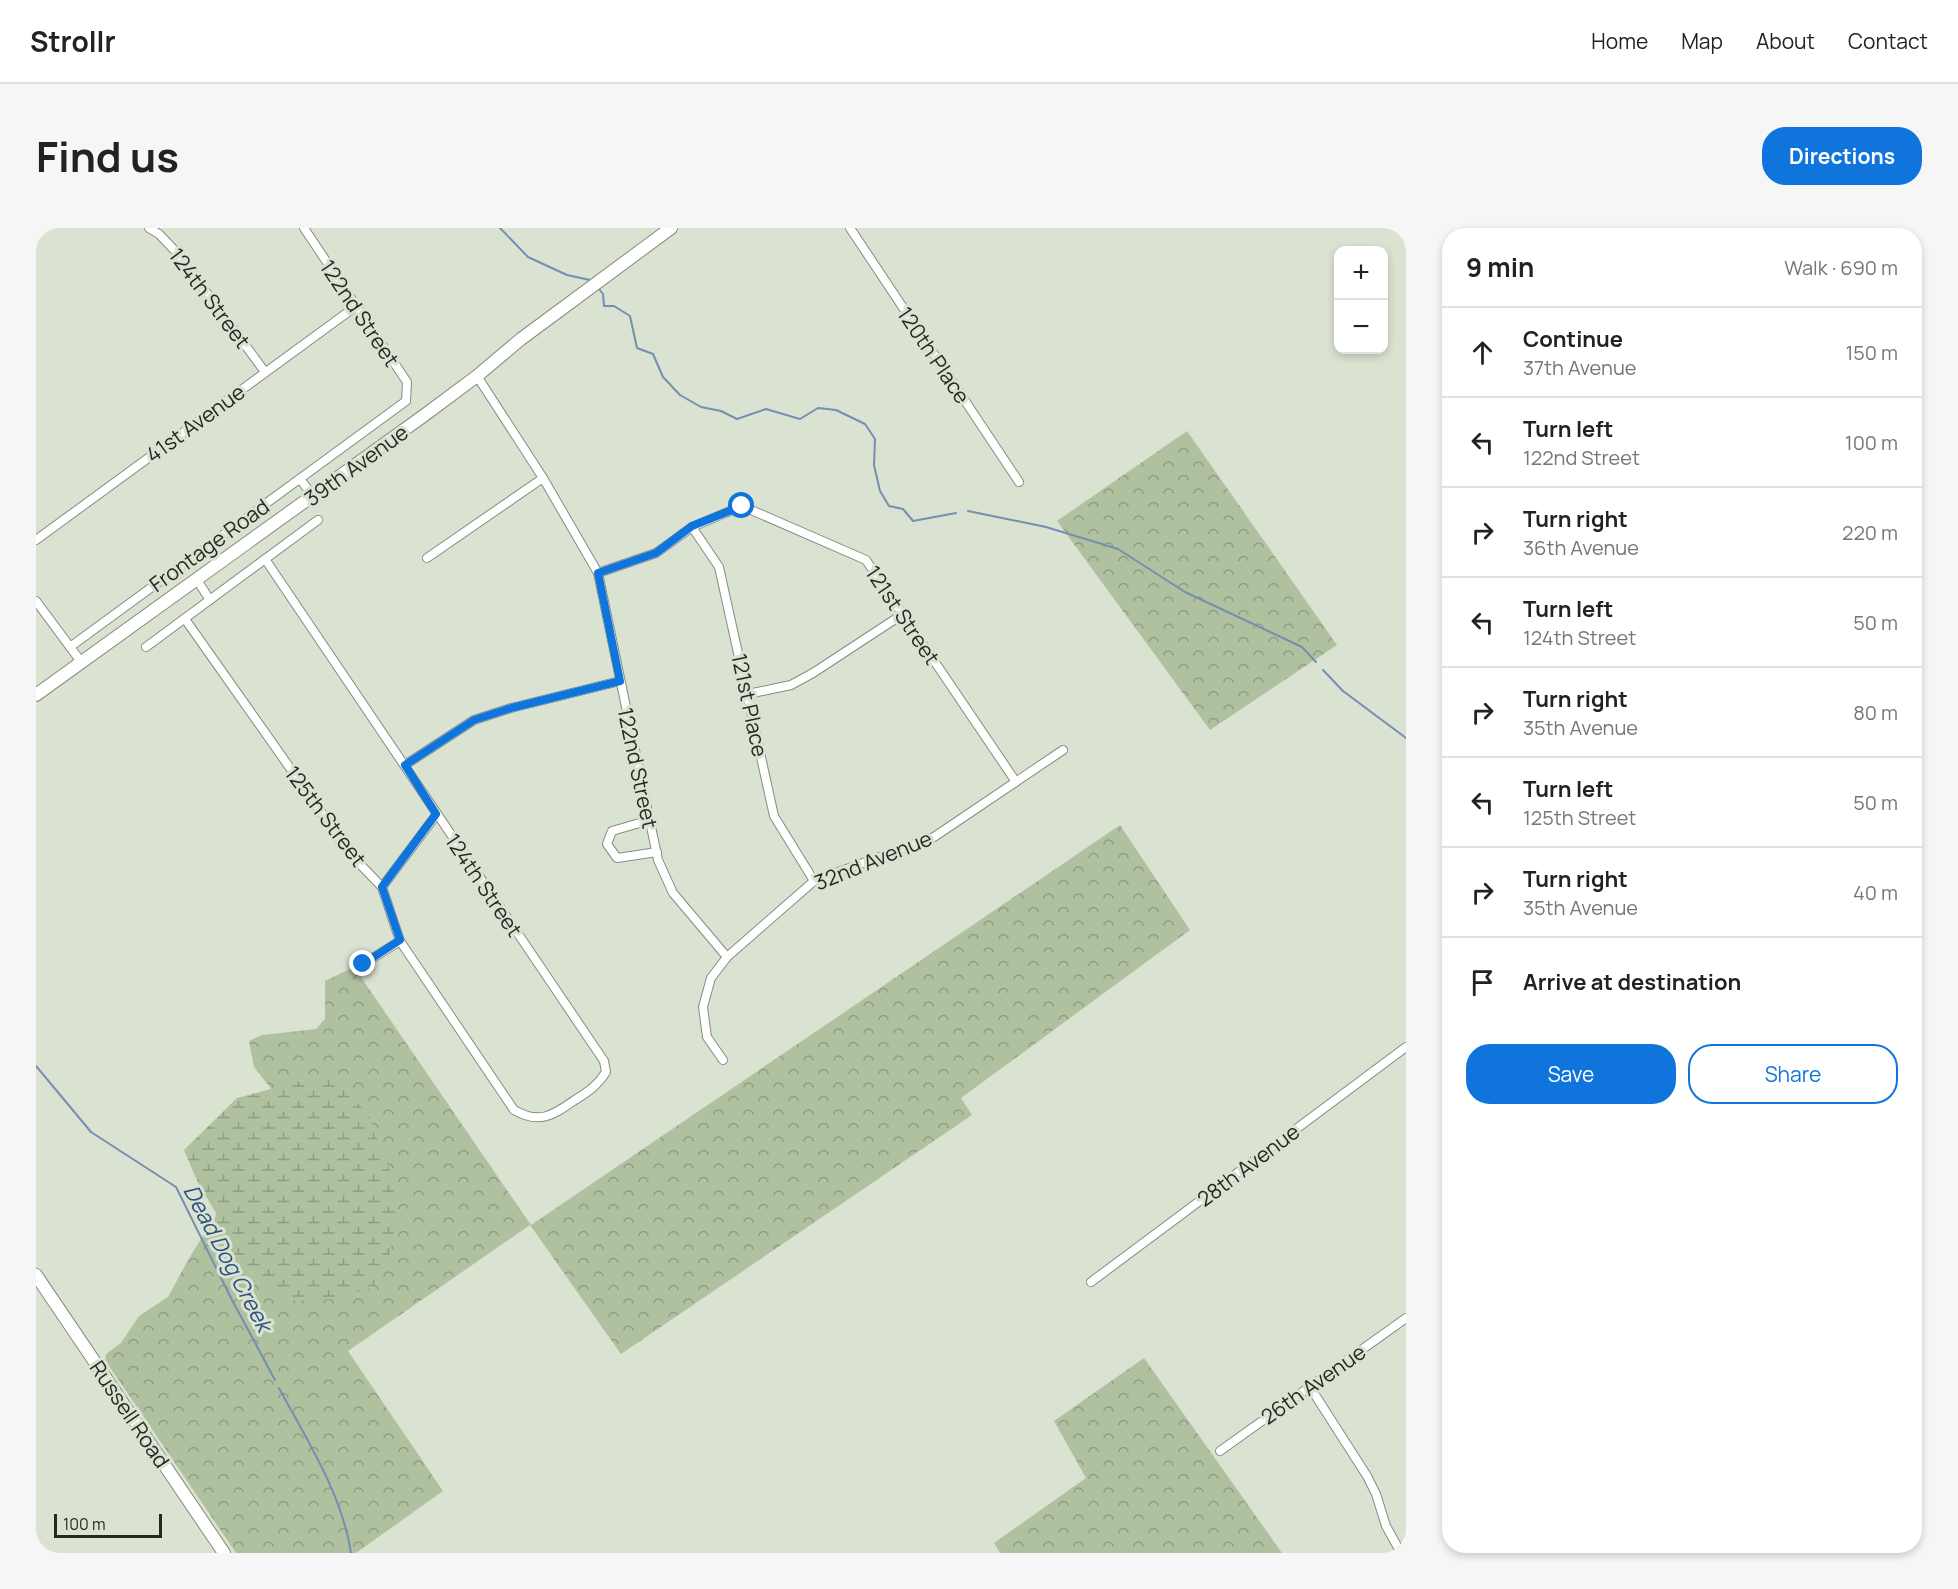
<!DOCTYPE html>
<html lang="en">
<head>
<meta charset="utf-8">
<style>
	:root { --surface:#fff; --page:#f6f6f6; --text:#222; --muted:#767676; --line:#e0e0e0; --accent:#0f75dd }
	body { margin:0; font-family:Manrope,sans-serif; background:var(--page); color:var(--text) }
	.controls { position:absolute; right:18px; top:18px; display:grid; overflow:hidden; border-radius:12px; box-shadow:0 3px 9px #0003 }
	.controls button { width:54px; height:54px; display:grid; place-items:center; padding:0; border:0; border-bottom:2px solid var(--line); background:var(--surface); color:var(--text); font:30px sans-serif }
	.scale { position:absolute; left:18px; bottom:15px; width:108px; box-sizing:border-box; padding-left:6px; border:3px solid #262923; border-top:0; font-size:16px; line-height:21px; white-space:nowrap; color:#262923; -webkit-text-stroke:4px #dae2d2; paint-order:stroke }
	.stop { position:absolute; width:18px; height:18px; margin:-14px; border:4px solid #0f75dd; border-radius:50%; background:#fff }
	.stop.end { background:#0f75dd; border-color:#fff; box-shadow:0 2px 6px #0008 }
	.list { margin:0; padding:0; list-style:none }
	h2 { display:flex; justify-content:space-between; align-items:center; height:78px; margin:0; padding:0 24px; font-size:26px }
	h2 small { font-size:20px; font-weight:400; color:var(--muted) }
	.list li { display:grid; grid-template-columns:39px 1fr auto; gap:18px; align-items:center; box-sizing:border-box; height:90px; padding:0 24px; border-top:2px solid var(--line) }
	.list b { display:block; font-size:22px; white-space:nowrap }
	.list p { margin:0; font-size:20px; white-space:nowrap; color:var(--muted) }
	.list em { font-size:20px; font-style:normal; color:var(--muted) }
	.actions { display:flex; gap:12px; padding:18px 24px }
	.actions a { flex:1; padding:14px 0; border:2px solid var(--accent); border-radius:24px; text-align:center; font-size:21px; color:var(--accent) }
	.actions .main { background:var(--accent); color:#fff }
	.icon { flex:none; width:33px; height:33px; fill:none; stroke:currentColor; stroke-width:2; stroke-linecap:round; stroke-linejoin:round }
	.map { position:relative; flex:none; width:1370px; height:1325px; overflow:hidden; border-radius:24px }
	header { display:flex; align-items:center; gap:36px; box-sizing:border-box; height:84px; padding:0 30px; background:var(--surface); border-bottom:2px solid var(--line) }
	header strong { font-size:28px }
	nav { display:flex; gap:33px; margin-inline-start:auto; font-size:21px }
	.intro { display:flex; align-items:center; justify-content:space-between; box-sizing:border-box; height:144px; padding:0 36px }
	h1 { margin:0; font-size:42px }
	.button { padding:15px 27px; border-radius:24px; background:var(--accent); color:#fff; font-size:21px; font-weight:700 }
	main { display:flex; gap:36px; padding:0 36px }
	aside { flex:1; background:var(--surface); border-radius:24px; box-shadow:0 3px 9px #0003 }
	.map>svg:first-child { display:block }
	.forest { fill:url(#forest-crowns) }
	.wetland { fill:url(#wetland-marsh) }
	.lines { fill:none; stroke-linecap:round; stroke-linejoin:round }
	.stream { stroke:#758fb0; stroke-width:2 }
	.street-casing { stroke:#868d7e; stroke-width:10 }
	.secondary-casing { stroke:#868d7e; stroke-width:14 }
	.street { stroke:#fff; stroke-width:8 }
	.secondary { stroke:#fff; stroke-width:12 }
	.route { stroke:#0f75dd; stroke-width:8 }
	.labels { text-anchor:middle; dominant-baseline:central; stroke-width:6; stroke-linejoin:round; paint-order:stroke }
	.street-label { font-size:21px; fill:#262923; stroke:#dae2d2 }
	.water-label { font-size:22px; font-style:italic; fill:#2c517f; stroke:#dae2d2 }
</style>
</head>
<body>
<header>
<strong>Strollr</strong>
<nav><a>Home</a><a>Map</a><a>About</a><a>Contact</a></nav>
</header>
<div class="intro"><h1>Find us</h1><a class="button">Directions</a></div>
<main>
<div class="map">
<svg width="1370" height="1325" viewBox="0 0 1370 1325">
	<defs>
		<pattern id="forest-crowns" width="20" height="18" patternUnits="userSpaceOnUse" patternTransform="scale(1.5)"><rect width="20" height="18" fill="#b0c19f"/><path d="M2 6a3 3 0 1 1 6 0M12 15a3 3 0 1 1 6 0" fill="none" stroke="#8f9d81"/></pattern>
		<pattern id="wetland-marsh" width="20" height="14" patternUnits="userSpaceOnUse" patternTransform="scale(1.5)"><rect width="20" height="14" fill="#b0c19f"/><path d="M1 5h8M5 5V1M11 12h8M15 12V8" fill="none" stroke="#8f9d81"/></pattern>
	</defs>
	<rect width="100%" height="100%" fill="#dae2d2"/>
	<g class="forest">
		<polygon points="1151,203 1301,417 1174,502 1021,293"/>
		<polygon points="1084,597 1154,702 925,870 936,887 585,1126 494,997 312,1123 407,1263 320,1325 200,1325 69,1132 70,1126 85,1115 103,1088 132,1069 152,1032 173,998 224,1055 268,852 236,862 218,839 213,813 226,807 280,801 289,791 289,753 318,739 495,997"/>
		<polygon points="1108,1130 1246,1325 964,1325 958,1315 1050,1250 1018,1193"/>
	</g>
	<polygon class="wetland" points="303,851 333,889 354,943 362,983 353,1030 336,1060 297,1071 260,1073 224,1055 176,1002 180,985 162,955 148,922 201,870 268,852"/>
	<g class="lines">
		<g class="stream">
			<polyline points="464,0 492,29 531,47 554,52"/>
			<polyline points="563,61 567,66 568,78 578,78 594,88 601,120 617,126 627,149 644,167 665,179 685,183 701,191 730,181 764,191 782,180 800,182 829,196 839,211 838,237 844,263 853,278 867,281 877,293 920,285"/>
			<polyline points="932,283 1010,299 1082,321 1149,364 1266,419 1280,434"/>
			<polyline points="1287,442 1307,463 1370,510"/>
			<polyline points="0,838 55,904 140,959 196,1072 239,1152"/>
			<path d="M243 1160C271 1212 306 1266 315 1325"/>
		</g>
		<g class="street-casing">
			<g id="street">
				<polyline points="113,0 123,6 142,26 229,144"/>
				<polyline points="814,0 983,254"/>
				<polyline points="441,148 507,250 562,345 622,632 637,665 691,729"/>
				<polyline points="264,251 277,268"/>
				<polyline points="656,299 683,339 738,588 778,653"/>
				<polyline points="0,312 319,79"/>
				<polyline points="391,330 507,250"/>
				<polyline points="562,345 620,325 656,299 706,278 830,332 980,554"/>
				<polyline points="161,352 174,372"/>
				<polyline points="0,373 46,435"/>
				<path d="M149 391 316 628 346 659 364 713 478 882C504 897 517 887 539 872 552 864 562 857 570 844L568 833 229 331"/>
				<polyline points="34,419 370,173 371,154 268,0"/>
				<polyline points="110,419 282,292"/>
				<polyline points="712,466 755,457 777,445 867,386"/>
				<polyline points="369,537 438,492 475,480 584,453"/>
				<polyline points="614,592 576,603 571,616 581,630 621,624"/>
				<polyline points="346,659 401,586"/>
				<polyline points="327,736 364,713"/>
				<polyline points="687,832 671,809 667,779 675,750 691,729 778,653 898,609 1027,522"/>
				<polyline points="1055,1054 1370,819"/>
				<polyline points="1274,1159 1331,1248 1340,1266 1350,1298 1365,1325"/>
				<polyline points="1184,1223 1370,1090"/>
			</g>
		</g>
		<g class="secondary-casing">
			<g id="secondary">
				<polyline points="0,467 390,186 441,148 485,111 635,0"/>
				<polyline points="0,1047 188,1325"/>
			</g>
		</g>
		<use href="#street" class="street"/>
		<use href="#secondary" class="secondary"/>
	</g>
	<g class="lines">
		<polyline class="route" points="327,736 364,712 346,659 400,586 369,537 438,492 475,480 584,453 562,345 620,325 656,298 706,278"/>
	</g>
	<g class="labels">
		<g class="street-label">
			<text transform="translate(174 70) rotate(53)">124th Street</text>
			<text transform="translate(324 85) rotate(56)">122nd Street</text>
			<text transform="translate(898 127) rotate(56)">120th Place</text>
			<text transform="translate(159 195) rotate(-36)">41st Avenue</text>
			<text transform="translate(320 237) rotate(-36)">39th Avenue</text>
			<text transform="translate(173 317) rotate(-36)">Frontage Road</text>
			<text transform="translate(867 387) rotate(56)">121st Street</text>
			<text transform="translate(714 477) rotate(78)">121st Place</text>
			<text transform="translate(602 540) rotate(78)">122nd Street</text>
			<text transform="translate(290 588) rotate(53)">125th Street</text>
			<text transform="translate(837 632) rotate(-22)">32nd Avenue</text>
			<text transform="translate(448 657) rotate(56)">124th Street</text>
			<text transform="translate(1212 937) rotate(-37)">28th Avenue</text>
			<text transform="translate(1277 1156) rotate(-35)">26th Avenue</text>
			<text transform="translate(94 1186) rotate(56)">Russell Road</text>
		</g>
		<g class="water-label">
			<text transform="translate(192 1030) rotate(62)">Dead Dog Creek</text>
		</g>
	</g>
</svg>
<div class="controls">
<button>+</button>
<button>−</button>
</div>
<div class="scale">100 m</div>
<div class="stop" style="left:706px;top:278px"></div>
<div class="stop end" style="left:327px;top:736px"></div>
</div>
<aside>
<h2>9 min<small>Walk · 690 m</small></h2>
<ul class="list">
<li><svg class="icon" aria-label="ahead" viewBox="0 0 24 24"><path d="M12 20V5M6 11l6-6 6 6"/></svg><div><b>Continue</b><p>37th Avenue</p></div><em>150 m</em></li>
<li><svg class="icon" aria-label="left" viewBox="0 0 24 24"><path d="M17 20v-9H6M10 6l-5 5 5 5"/></svg><div><b>Turn left</b><p>122nd Street</p></div><em>100 m</em></li>
<li><svg class="icon" aria-label="right" viewBox="0 0 24 24"><path d="M7 20v-9h11M14 6l5 5-5 5"/></svg><div><b>Turn right</b><p>36th Avenue</p></div><em>220 m</em></li>
<li><svg class="icon" aria-label="left" viewBox="0 0 24 24"><path d="M17 20v-9H6M10 6l-5 5 5 5"/></svg><div><b>Turn left</b><p>124th Street</p></div><em>50 m</em></li>
<li><svg class="icon" aria-label="right" viewBox="0 0 24 24"><path d="M7 20v-9h11M14 6l5 5-5 5"/></svg><div><b>Turn right</b><p>35th Avenue</p></div><em>80 m</em></li>
<li><svg class="icon" aria-label="left" viewBox="0 0 24 24"><path d="M17 20v-9H6M10 6l-5 5 5 5"/></svg><div><b>Turn left</b><p>125th Street</p></div><em>50 m</em></li>
<li><svg class="icon" aria-label="right" viewBox="0 0 24 24"><path d="M7 20v-9h11M14 6l5 5-5 5"/></svg><div><b>Turn right</b><p>35th Avenue</p></div><em>40 m</em></li>
<li><svg class="icon" aria-label="arrive" viewBox="0 0 24 24"><path d="M6 21V4h12l-3 4 3 4H6"/></svg><div><b>Arrive at destination</b></div></li>
</ul>
<div class="actions"><a class="main">Save</a><a>Share</a></div>
</aside>
</main>
</body>
</html>
